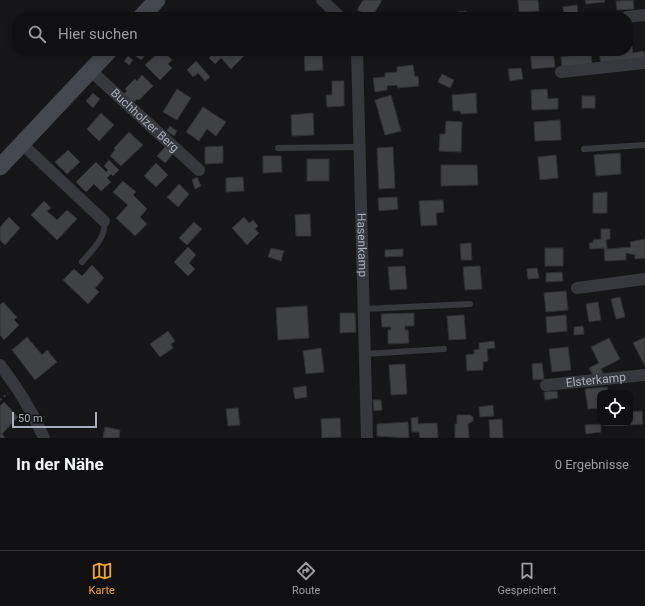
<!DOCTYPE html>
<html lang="de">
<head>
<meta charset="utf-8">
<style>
	:root { --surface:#101012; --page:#1e1e20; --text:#f1f3f6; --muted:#9c9d9f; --line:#303032; --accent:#f7a62e }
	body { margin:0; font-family:Roboto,sans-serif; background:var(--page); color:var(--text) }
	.controls { position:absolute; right:12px; bottom:12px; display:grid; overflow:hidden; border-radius:8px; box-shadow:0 2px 6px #0003 }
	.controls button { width:36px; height:36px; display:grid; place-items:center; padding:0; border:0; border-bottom:1px solid var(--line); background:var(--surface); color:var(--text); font:20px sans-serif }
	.scale { position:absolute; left:12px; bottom:10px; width:85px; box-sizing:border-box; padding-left:4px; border:2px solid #a7adb8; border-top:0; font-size:11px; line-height:14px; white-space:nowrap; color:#a7adb8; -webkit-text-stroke:3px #111113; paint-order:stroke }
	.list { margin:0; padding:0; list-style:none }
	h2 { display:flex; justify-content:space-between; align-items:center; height:52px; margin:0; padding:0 16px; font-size:17px }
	h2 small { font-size:13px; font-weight:400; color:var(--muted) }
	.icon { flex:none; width:22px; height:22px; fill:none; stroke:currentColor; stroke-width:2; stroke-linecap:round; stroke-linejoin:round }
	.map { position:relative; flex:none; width:645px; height:438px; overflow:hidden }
	.search { position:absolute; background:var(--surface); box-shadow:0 2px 6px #0003; left:12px; right:12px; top:12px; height:44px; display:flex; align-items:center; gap:10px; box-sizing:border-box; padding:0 14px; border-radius:16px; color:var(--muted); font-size:15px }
	.sheet { height:112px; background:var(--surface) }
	nav { display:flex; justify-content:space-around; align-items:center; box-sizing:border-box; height:56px; border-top:1px solid var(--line); background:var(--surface); font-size:11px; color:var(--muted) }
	nav a { display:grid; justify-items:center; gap:2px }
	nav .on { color:var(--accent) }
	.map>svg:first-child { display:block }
	.building { fill:#404145; stroke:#303034 }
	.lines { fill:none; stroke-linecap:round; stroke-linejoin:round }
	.path { stroke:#3c3f44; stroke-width:2; stroke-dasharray:2 3; stroke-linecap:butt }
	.service { stroke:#36383d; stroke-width:6 }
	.minor { stroke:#36383d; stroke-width:12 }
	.secondary { stroke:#44474d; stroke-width:17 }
	.labels { text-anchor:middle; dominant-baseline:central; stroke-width:3.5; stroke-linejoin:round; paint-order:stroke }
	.street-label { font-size:12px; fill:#a7adb8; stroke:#111113 }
</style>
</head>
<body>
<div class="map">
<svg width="645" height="438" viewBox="0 0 645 438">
	<rect width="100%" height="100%" fill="#161618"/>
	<g class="building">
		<polygon points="363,0 382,0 372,17 357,10"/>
		<polygon points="518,0 538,0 539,11 519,12"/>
		<polygon points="585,0 604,0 605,2 586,4"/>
		<polygon points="633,0 634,9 617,10 616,1"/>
		<polygon points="577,5 578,13 564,14 563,7"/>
		<polygon points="466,11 467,17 458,17 457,12"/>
		<polygon points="192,13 196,17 188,17"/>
		<polygon points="628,41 631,41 633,53 644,51 645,58 601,64 599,52 628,51"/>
		<polygon points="138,51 149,51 141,60 134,55"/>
		<polygon points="160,51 164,51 172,60 168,64 172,68 160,80 145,65"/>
		<polygon points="216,51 245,51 247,53 231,69 221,58 215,64 209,58"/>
		<polygon points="304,51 322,51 323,70 305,71"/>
		<polygon points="530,51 553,51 555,67 532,69"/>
		<polygon points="569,51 591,51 592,64 562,68 561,57 569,56"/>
		<polygon points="128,56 133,60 129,65 124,61"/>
		<polygon points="196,61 210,77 205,81 198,73 193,77 187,70"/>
		<polygon points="413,65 415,77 418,76 419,86 398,88 397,85 387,86 387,90 375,92 373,78 385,77 385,73 397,72 397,67"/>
		<polygon points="521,68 523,79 510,81 508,69"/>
		<polygon points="442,74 454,80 450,88 438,82"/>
		<polygon points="142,75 153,86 139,100 137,99 133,103 124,94 127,91 125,89 135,79 137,81"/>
		<polygon points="332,81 344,81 344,106 327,107 326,95 332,95"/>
		<polygon points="177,89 191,98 177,120 163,112"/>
		<polygon points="547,89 548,99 558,98 558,109 532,110 531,90"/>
		<polygon points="93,93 100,99 93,108 86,101"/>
		<polygon points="476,93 477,113 461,114 460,111 453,111 452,95"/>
		<polygon points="391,95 401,131 385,135 375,100"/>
		<rect x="582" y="96" width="13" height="12"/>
		<polygon points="203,107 226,122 216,136 207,129 199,141 186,132"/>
		<polygon points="101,113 114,125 99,141 87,129"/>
		<polygon points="313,113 314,135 292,136 291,115"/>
		<polygon points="560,120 561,140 535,141 534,122"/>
		<polygon points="446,121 462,122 461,152 439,151 440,134 445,134"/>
		<polygon points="170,126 177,131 174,136 167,131"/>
		<polygon points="129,132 143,145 121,166 110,156 115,150 114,148"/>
		<polygon points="223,146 223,163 205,164 205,147"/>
		<polygon points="165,147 173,154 165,163 157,156"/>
		<polygon points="393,147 395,188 379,189 377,148"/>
		<polygon points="68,150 80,162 67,174 55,162"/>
		<polygon points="620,153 621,174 596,176 594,155"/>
		<polygon points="556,155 558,178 540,180 538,157"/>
		<polygon points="263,156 281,156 282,172 263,173"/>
		<rect x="307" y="159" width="22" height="22"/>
		<polygon points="109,160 119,170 113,176 111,174 107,178 111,182 101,191 94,184 86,192 76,182 96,162 106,172 108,170 104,166"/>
		<polygon points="156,163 168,175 156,187 144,176"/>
		<polygon points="441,165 477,165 478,185 441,186"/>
		<polygon points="197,177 201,186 195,189 192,180"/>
		<polygon points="243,177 244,191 226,192 226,178"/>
		<polygon points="123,181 136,192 133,195 147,209 140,217 147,224 135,236 116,218 128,205 113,192"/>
		<polygon points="179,184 189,194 178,207 167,197"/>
		<polygon points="607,192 607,213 593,213 593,193"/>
		<polygon points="397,197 398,209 379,211 378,198"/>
		<polygon points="443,200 444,212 436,213 437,225 421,226 419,201"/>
		<polygon points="44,201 51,208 47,211 57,220 67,210 77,219 57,240 31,215"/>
		<polygon points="310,214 311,236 296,236 295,215"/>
		<polygon points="9,217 20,228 5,245 0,240 0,227"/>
		<polygon points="244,217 249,223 253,220 258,226 255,229 259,233 247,245 232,228"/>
		<polygon points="194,222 202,229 187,245 179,238"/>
		<polygon points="601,229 610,229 610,239 606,240 607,249 631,247 630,242 645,239 645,258 635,259 635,255 626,253 626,260 605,261 604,248 590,249 589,243 593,243 593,240 601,239"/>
		<polygon points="471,243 472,260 461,260 460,244"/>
		<polygon points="188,247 196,255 189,263 195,269 188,276 174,262"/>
		<polygon points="271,248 284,251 281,261 268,257"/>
		<rect x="545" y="248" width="18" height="18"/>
		<polygon points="403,249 403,256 385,257 385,250"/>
		<polygon points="92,265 104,278 95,288 99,292 88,304 63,280 74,269 82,276"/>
		<polygon points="405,266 407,289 390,290 388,267"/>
		<polygon points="480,266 482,289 465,290 463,267"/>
		<polygon points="537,268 539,278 528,279 527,269"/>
		<polygon points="562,272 563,281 546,282 546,273"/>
		<polygon points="566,291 568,310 546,312 544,293"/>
		<polygon points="620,297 625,317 616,319 611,299"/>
		<polygon points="3,302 17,317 14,320 19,325 4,340 0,335 0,305"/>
		<polygon points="598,302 601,320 589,322 586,304"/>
		<polygon points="307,306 309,338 278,340 276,308"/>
		<polygon points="340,313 355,313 356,332 340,333"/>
		<polygon points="414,313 414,326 405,326 405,330 408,330 409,343 388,344 388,330 391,330 391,327 382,327 381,314"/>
		<polygon points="464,315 466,339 449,340 447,316"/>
		<polygon points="566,315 567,331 547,333 546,317"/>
		<polygon points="583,326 584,334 574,335 574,327"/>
		<polygon points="168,331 175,341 171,344 173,348 160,357 150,344"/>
		<polygon points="27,337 42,355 47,350 57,362 35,380 12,350"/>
		<polygon points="645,337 645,366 633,343"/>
		<polygon points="609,338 620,359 601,369 603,373 594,377 589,368 599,363 591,347"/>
		<polygon points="494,341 495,348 487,349 488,361 483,362 483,370 467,371 466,355 474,354 474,350 479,349 479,343"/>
		<polygon points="568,347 571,370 552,372 549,349"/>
		<polygon points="321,348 324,372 306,374 303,351"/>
		<polygon points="542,363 544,379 533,380 532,364"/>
		<polygon points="405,364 407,394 391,395 389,365"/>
		<polygon points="306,386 307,397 295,399 293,388"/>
		<polygon points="607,387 608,393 600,393 600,408 588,409 585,389"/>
		<polygon points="557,391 558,398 545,400 544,392"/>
		<polygon points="373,400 381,400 382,410 374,411"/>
		<polygon points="4,402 18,417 2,434 5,438 0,438 0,406"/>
		<polygon points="493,405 494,416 480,417 479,407"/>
		<polygon points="238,408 240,425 228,426 226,409"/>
		<polygon points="642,411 643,424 630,425 630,412"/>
		<polygon points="457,415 470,415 473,417 473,421 468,424 469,438 455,438 455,424 457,424"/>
		<polygon points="418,417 418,424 437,423 438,438 420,438 419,432 412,432 411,418"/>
		<polygon points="340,418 341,437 322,438 321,419"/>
		<polygon points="502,419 503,438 490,438 489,420"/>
		<polygon points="408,422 409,438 377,436 377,424"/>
		<polygon points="601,424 601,432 586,434 585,425"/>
		<polygon points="105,427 120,430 119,438 103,438"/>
	</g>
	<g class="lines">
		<polyline class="path" points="0,400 8,393"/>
		<g class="service">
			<polyline points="278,148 359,147"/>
			<polyline points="584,149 645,145"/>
			<path d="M82 262C92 250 107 237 104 221"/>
			<polyline points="364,309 470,304"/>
			<polyline points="365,354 444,349"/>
		</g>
		<g class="minor">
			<polyline points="322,0 340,17"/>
			<polyline points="627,17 645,15"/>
			<path id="s1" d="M357 51 367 438"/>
			<path id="s2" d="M91 71 199 170"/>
			<polyline points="561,72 645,63"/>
			<polyline points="22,144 104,221"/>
			<polyline points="577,288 645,279"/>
			<path d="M0 365C18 388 32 411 44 438"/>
			<path id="s3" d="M546 385 645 375"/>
		</g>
		<g class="secondary">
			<polyline points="141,17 157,0"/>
			<polyline points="0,167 109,51"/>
		</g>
	</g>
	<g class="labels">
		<g class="street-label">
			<text stroke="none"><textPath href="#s2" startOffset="73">Buchholzer Berg</textPath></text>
			<text stroke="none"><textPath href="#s1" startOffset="194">Hasenkamp</textPath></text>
			<text stroke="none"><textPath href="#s3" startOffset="50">Elsterkamp</textPath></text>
		</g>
	</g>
</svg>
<div class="controls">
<button><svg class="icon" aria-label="locate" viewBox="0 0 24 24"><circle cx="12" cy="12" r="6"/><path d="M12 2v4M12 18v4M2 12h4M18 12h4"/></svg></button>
</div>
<div class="scale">50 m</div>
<div class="search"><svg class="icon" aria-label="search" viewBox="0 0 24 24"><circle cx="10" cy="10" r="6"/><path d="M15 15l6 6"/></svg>Hier suchen</div>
</div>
<section class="sheet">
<h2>In der Nähe<small>0 Ergebnisse</small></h2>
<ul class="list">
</ul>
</section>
<nav>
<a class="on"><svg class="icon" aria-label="map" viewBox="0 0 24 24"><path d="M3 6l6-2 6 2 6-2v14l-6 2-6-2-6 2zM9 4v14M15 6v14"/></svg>Karte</a>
<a><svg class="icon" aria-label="directions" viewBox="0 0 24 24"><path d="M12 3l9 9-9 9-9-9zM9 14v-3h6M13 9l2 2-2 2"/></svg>Route</a>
<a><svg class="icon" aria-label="saved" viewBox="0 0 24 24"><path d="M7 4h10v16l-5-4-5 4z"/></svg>Gespeichert</a>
</nav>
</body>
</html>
